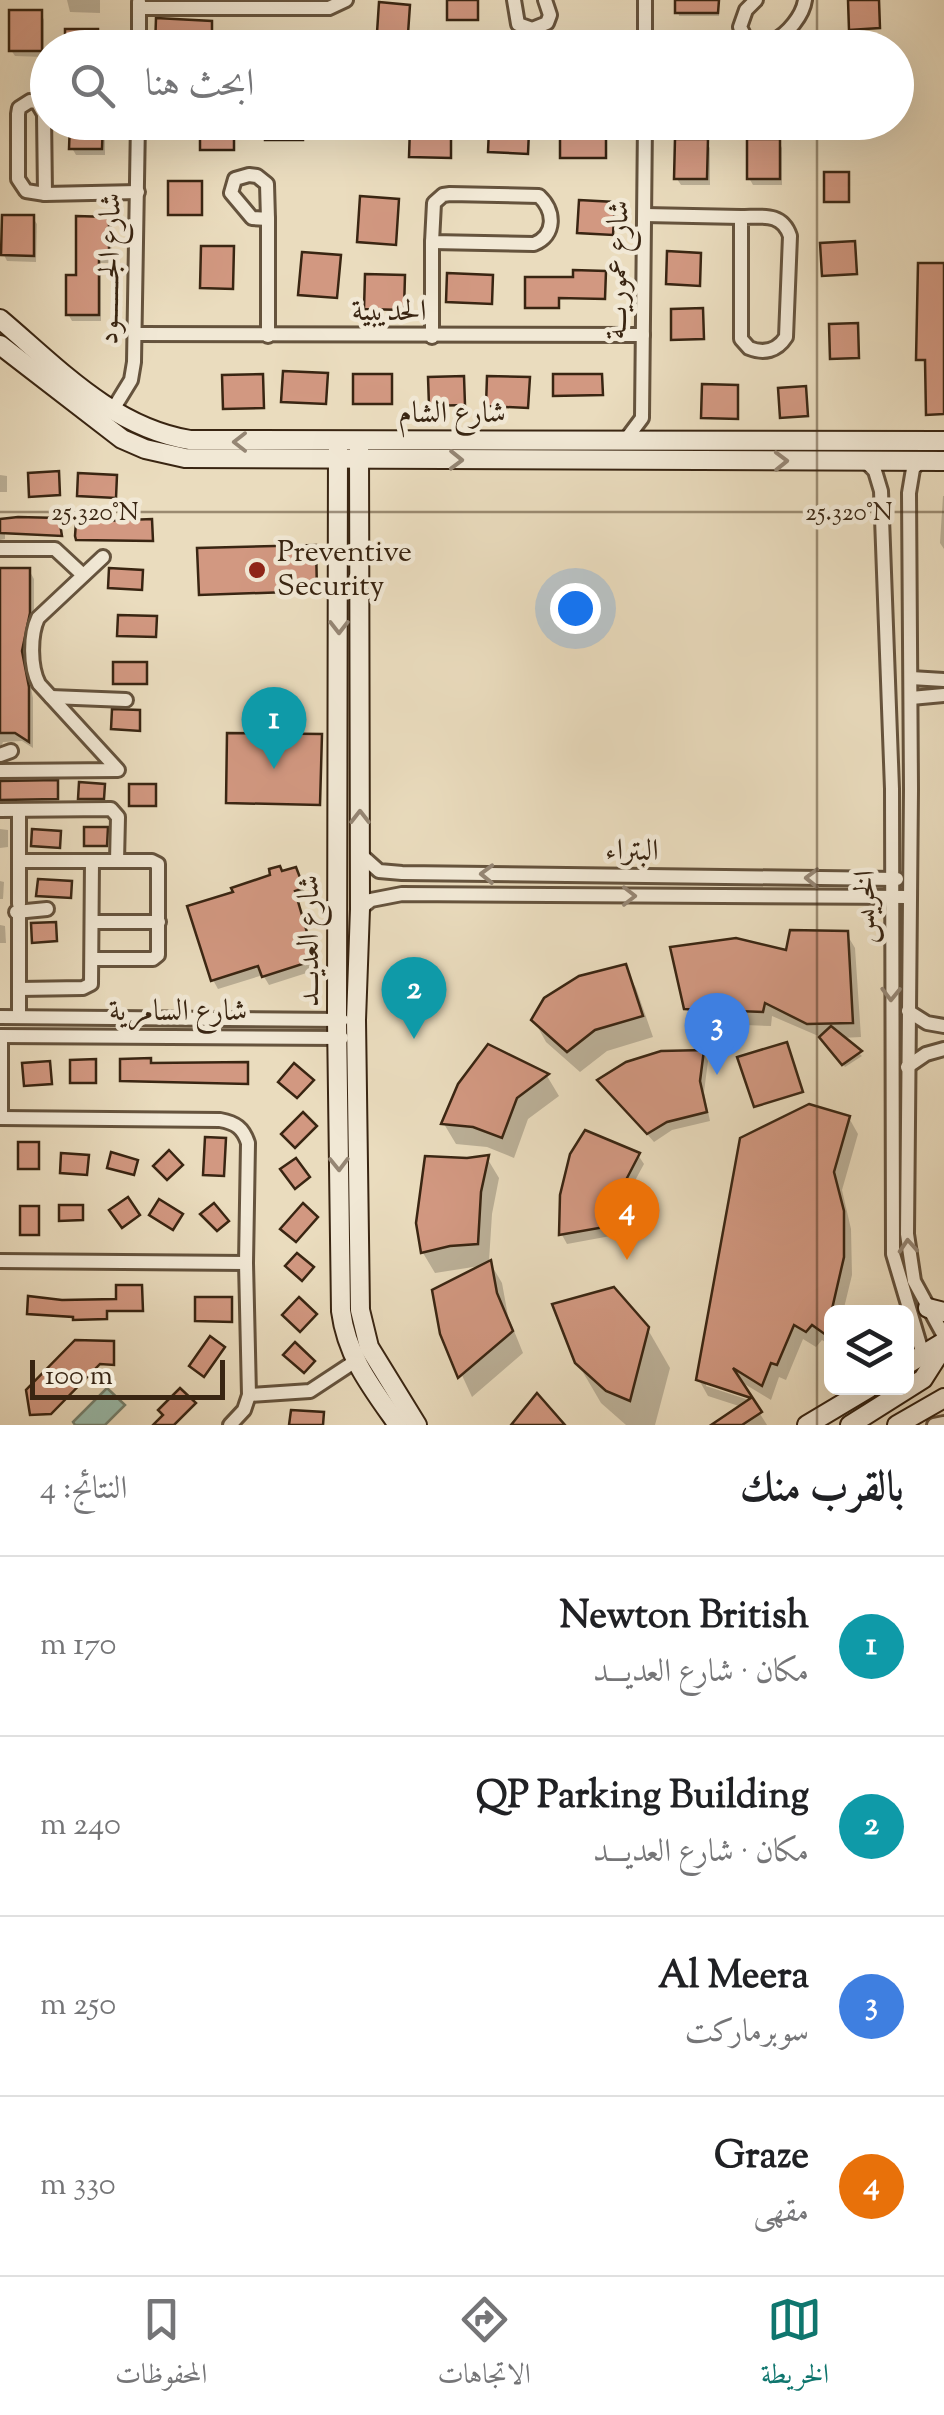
<!DOCTYPE html>
<html lang="ar">
<head>
<meta charset="utf-8">
<style>
	:root { --surface:#fff; --page:#f6f6f6; --text:#202124; --muted:#757577; --line:#e0e0e0; --accent:#0f766e }
	body { margin:0; font-family:"Sorts Mill Goudy",Amiri,serif; background:var(--page); color:var(--text); direction:rtl }
	.controls { position:absolute; right:30px; bottom:30px; display:grid; overflow:hidden; border-radius:15px; box-shadow:0 10px 40px #0002 }
	.controls button { width:90px; height:90px; display:grid; place-items:center; padding:0; border:0; border-bottom:2px solid var(--line); background:var(--surface); color:var(--text); font:50px sans-serif }
	.scale { position:absolute; left:30px; bottom:25px; width:195px; box-sizing:border-box; padding-left:10px; border:5px solid #392512; border-top:0; font-size:28px; line-height:35px; white-space:nowrap; color:#392512; -webkit-text-stroke:8px #f1e8d5; paint-order:stroke }
	.you { position:absolute; left:575px; top:608px; width:35px; height:35px; margin:-25px; border:8px solid #fff; border-radius:50%; background:#1a73e8; box-shadow:0 0 0 15px #1a73e833 }
	.badge { display:grid; place-items:center; width:65px; height:65px; border-radius:50%; background:var(--accent); color:#fff; font-size:32px; font-weight:700 }
	.pin { position:absolute; translate:-50% -82px; filter:drop-shadow(0 2px 5px #0008) }
	.pin::after { content:''; position:absolute; top:52px; width:35px; height:30px; background:inherit; clip-path:polygon(0 0,100% 0,50% 100%) }
	.list { margin:0; padding:0; list-style:none }
	h2 { display:flex; justify-content:space-between; align-items:center; height:130px; margin:0; padding:0 40px; font-size:42px }
	h2 small { font-size:32px; font-weight:400; color:var(--muted) }
	.list li { display:grid; grid-template-columns:65px 1fr auto; gap:30px; align-items:center; box-sizing:border-box; height:180px; padding:0 40px; border-top:2px solid var(--line) }
	.list b { display:block; font-size:38px; white-space:nowrap }
	.list p { margin:0; font-size:32px; white-space:nowrap; color:var(--muted) }
	.list em { font-size:32px; font-style:normal; color:var(--muted) }
	.icon { flex:none; width:55px; height:55px; fill:none; stroke:currentColor; stroke-width:2; stroke-linecap:round; stroke-linejoin:round }
	.map { position:relative; flex:none; width:944px; height:1425px; overflow:hidden; direction:ltr }
	.search { position:absolute; background:var(--surface); box-shadow:0 10px 40px #0002; left:30px; right:30px; top:30px; height:110px; display:flex; align-items:center; gap:25px; box-sizing:border-box; padding:0 35px; border-radius:55px; color:var(--muted); font-size:38px }
	.sheet { height:850px; background:var(--surface) }
	nav { display:flex; justify-content:space-around; align-items:center; box-sizing:border-box; height:140px; border-top:2px solid var(--line); background:var(--surface); font-size:28px; color:var(--muted) }
	nav a { display:grid; justify-items:center; gap:5px }
	nav .on { color:var(--accent) }
	.map>svg:first-child { display:block }
	.water { fill:#99bcac; stroke:#73806e; stroke-width:2.5 }
	.shadow { fill:#0003 }
	.building { fill:#d29881; stroke:#392512; stroke-width:2.5 }
	.lines { fill:none; stroke-linecap:round; stroke-linejoin:round }
	.street-casing { stroke:#65533d; stroke-width:18 }
	.secondary-casing { stroke:#392512; stroke-width:22 }
	.street { stroke:#f1e8d5; stroke-width:12 }
	.secondary { stroke:#f1e8d5; stroke-width:18 }
	.oneway { stroke:#958674 }
	.ticks { fill:none; stroke:#392512; stroke-width:2.5; stroke-opacity:0.45 }
	.poi-dot { fill:#8f2418; stroke:#f1e8d5; stroke-width:4 }
	.labels { text-anchor:middle; dominant-baseline:central; stroke-width:9; stroke-linejoin:round; paint-order:stroke }
	.street-label { font-size:30px; fill:#392512; stroke:#f1e8d5 }
	.poi-label { font-size:30px; fill:#392512; stroke:#f1e8d5; text-anchor:start }
	.ticks-label { font-size:25px; text-anchor:middle; fill:#392512; stroke:#f1e8d5; stroke-width:9; stroke-linejoin:round; paint-order:stroke }
</style>
</head>
<body>
<div class="map">
<svg width="944" height="1425" viewBox="0 0 944 1425">
	<rect width="100%" height="100%" fill="#eadcbe"/>
	<filter id="stains"><feTurbulence type="fractalNoise" baseFrequency=".002" numOctaves="4"/><feColorMatrix values="0 0 0 0 .2 0 0 0 0 .09 0 0 0 0 .02 0 0 0 .5 -.17"/></filter>
	<radialGradient id="worn" r=".72"><stop offset=".6" stop-color="#630" stop-opacity="0"/><stop offset="1" stop-color="#630" stop-opacity=".3"/></radialGradient>
	<polygon class="water" points="107,1388 125,1405 105,1425 75,1425 73,1422"/>
	<g class="shadow">
		<polygon points="67,0 100,0 100,13 70,12"/>
		<polygon points="166,0 231,0 231,1 167,1"/>
		<polygon points="677,0 719,0 719,16 679,16"/>
		<polygon points="41,13 44,20 44,57 15,56 11,50"/>
		<polygon points="276,45 277,48 236,48 236,46"/>
		<polygon points="72,122 105,122 105,155 76,155 72,148"/>
		<polygon points="706,142 710,148 710,185 681,185 677,179"/>
		<polygon points="779,142 782,148 782,185 753,185 749,178"/>
		<polygon points="33,218 37,224 36,262 7,261 4,255"/>
		<polygon points="108,219 112,226 111,263 101,263 101,321 72,321 68,314 78,277"/>
		<polygon points="0,475 7,476 7,492 0,492"/>
		<polygon points="943,496 944,496 944,549 940,543"/>
		<polygon points="0,521 57,521 60,536 5,534 5,539 0,540"/>
		<polygon points="315,548 316,592 201,594"/>
		<polygon points="29,570 34,579 34,623 26,662 33,698 33,748 22,741 3,742 0,749 0,571"/>
		<polygon points="0,829 8,830 8,847 0,848"/>
		<polygon points="282,874 300,879 307,897 298,900 319,969 269,985 263,975 218,989 213,980"/>
		<polygon points="0,881 4,882 3,899 0,899"/>
		<polygon points="0,925 5,926 6,943 0,943"/>
		<polygon points="846,933 855,948 861,1037 842,1038 862,1056 845,1067 823,1038 772,1016 771,1026 695,1023 686,1008 788,953"/>
		<polygon points="624,967 636,988 653,1037 607,1051 580,1072 546,1042 534,1020"/>
		<polygon points="489,1047 547,1076 559,1096 528,1119 514,1158 487,1147 456,1144 444,1124"/>
		<polygon points="703,1052 708,1061 704,1092 710,1121 672,1130 654,1142 601,1081"/>
		<polygon points="849,1118 858,1134 842,1190 851,1229 852,1275 843,1312 832,1312 832,1347 822,1340 816,1347 803,1339 786,1380 779,1377 771,1400 738,1380 706,1381 706,1386 752,1401 767,1425 715,1425 742,1407 708,1396 699,1380"/>
		<polygon points="638,1155 644,1164 631,1188 627,1233 567,1244 562,1235 562,1196"/>
		<polygon points="487,1158 499,1178 492,1214 489,1261 502,1283 508,1316 523,1353 472,1397 443,1334 486,1265 435,1273 423,1253 419,1223"/>
		<polygon points="647,1328 670,1368 655,1425 626,1425 601,1403 577,1362"/>
	</g>
	<g class="building">
		<rect x="447" y="0" width="31" height="20"/>
		<polygon points="675,0 719,0 718,13 675,13"/>
		<polygon points="848,0 879,0 880,28 849,30"/>
		<polygon points="379,2 410,5 407,48 376,48"/>
		<rect x="9" y="10" width="33" height="41"/>
		<polygon points="156,18 212,21 212,48 155,48"/>
		<rect x="65" y="29" width="33" height="19"/>
		<polygon points="70,122 103,122 102,149 69,149"/>
		<rect x="200" y="122" width="34" height="28"/>
		<rect x="265" y="122" width="38" height="18"/>
		<rect x="560" y="126" width="46" height="32"/>
		<polygon points="410,127 451,128 451,158 409,157"/>
		<polygon points="489,129 529,131 528,154 488,152"/>
		<polygon points="675,139 708,139 707,179 674,179"/>
		<rect x="747" y="139" width="33" height="40"/>
		<rect x="824" y="172" width="25" height="30"/>
		<rect x="168" y="181" width="34" height="34"/>
		<polygon points="360,196 399,199 396,245 357,242"/>
		<polygon points="579,200 615,202 613,235 577,233"/>
		<polygon points="2,215 34,215 34,256 1,255"/>
		<polygon points="76,216 109,217 109,257 99,257 99,315 66,315 66,275 76,275"/>
		<polygon points="855,241 857,274 822,276 820,243"/>
		<polygon points="201,246 234,246 233,289 200,288"/>
		<polygon points="667,251 701,253 700,286 666,284"/>
		<polygon points="302,252 341,255 337,298 298,295"/>
		<polygon points="918,263 944,263 944,414 926,415 925,360 916,360"/>
		<polygon points="573,270 606,271 605,299 559,298 559,308 525,308 525,277 573,277"/>
		<polygon points="447,273 493,275 492,304 446,302"/>
		<polygon points="365,274 405,275 404,310 364,309"/>
		<polygon points="703,308 704,339 671,340 671,309"/>
		<polygon points="858,323 859,358 830,359 829,324"/>
		<polygon points="283,371 328,373 326,404 281,402"/>
		<polygon points="263,374 264,408 223,409 222,375"/>
		<rect x="353" y="374" width="39" height="30"/>
		<polygon points="553,374 602,374 603,395 553,396"/>
		<polygon points="464,376 465,405 429,406 428,377"/>
		<polygon points="487,376 530,377 528,408 486,406"/>
		<polygon points="702,384 738,385 738,419 701,418"/>
		<polygon points="806,386 808,416 780,418 778,388"/>
		<polygon points="59,471 60,495 29,497 28,473"/>
		<polygon points="78,473 117,475 116,498 77,496"/>
		<polygon points="18,517 59,518 62,536 0,533 0,519"/>
		<polygon points="152,519 153,541 76,540 75,536 76,522"/>
		<polygon points="316,545 317,591 199,595 197,548"/>
		<polygon points="0,568 30,568 30,613 22,651 29,687 29,742 15,733 0,733"/>
		<polygon points="109,568 143,570 142,590 108,588"/>
		<polygon points="118,615 157,616 156,637 117,636"/>
		<rect x="113" y="662" width="34" height="22"/>
		<polygon points="112,709 140,710 140,731 111,729"/>
		<polygon points="227,733 322,734 320,805 226,803"/>
		<polygon points="58,780 58,799 0,800 0,781"/>
		<polygon points="79,782 105,784 104,799 78,799"/>
		<rect x="129" y="784" width="27" height="22"/>
		<polygon points="84,827 108,827 107,846 84,846"/>
		<polygon points="32,829 61,831 60,848 31,846"/>
		<polygon points="280,866 282,871 296,867 304,888 295,891 315,960 262,977 258,966 211,981 187,906 233,892 231,888 270,875 269,869"/>
		<polygon points="38,879 72,881 71,898 36,896"/>
		<polygon points="56,922 57,941 32,943 31,923"/>
		<polygon points="790,930 848,931 853,1023 807,1024 765,1003 763,1012 684,1009 670,947 736,938 786,950"/>
		<polygon points="626,964 643,1016 595,1030 567,1052 531,1020 544,998 579,976"/>
		<polygon points="831,1026 862,1051 842,1065 819,1037"/>
		<polygon points="787,1042 803,1092 754,1107 737,1057"/>
		<polygon points="488,1044 549,1074 517,1098 502,1138 473,1127 441,1124 458,1084"/>
		<polygon points="704,1050 700,1081 707,1112 667,1122 647,1134 597,1080 626,1062 661,1051"/>
		<polygon points="151,1058 151,1063 248,1062 248,1084 120,1081 120,1059"/>
		<polygon points="96,1059 96,1083 70,1083 70,1060"/>
		<polygon points="50,1061 52,1084 24,1086 22,1063"/>
		<polygon points="294,1063 314,1080 297,1098 278,1082"/>
		<polygon points="809,1104 850,1116 834,1172 844,1211 844,1257 826,1335 812,1325 806,1332 794,1325 777,1365 771,1363 762,1386 733,1368 762,1412 742,1425 711,1425 751,1398 696,1380 740,1138"/>
		<polygon points="303,1112 317,1126 295,1148 281,1134"/>
		<polygon points="585,1130 640,1153 627,1178 622,1224 559,1235 560,1195 570,1154"/>
		<polygon points="205,1137 226,1138 224,1176 203,1175"/>
		<rect x="18" y="1142" width="21" height="27"/>
		<polygon points="169,1150 183,1165 167,1180 153,1166"/>
		<polygon points="111,1152 138,1160 134,1175 107,1168"/>
		<polygon points="61,1153 89,1155 87,1175 60,1173"/>
		<polygon points="489,1155 481,1192 478,1244 450,1246 421,1253 416,1223 425,1156 467,1158"/>
		<polygon points="296,1158 310,1177 295,1189 280,1169"/>
		<polygon points="128,1197 140,1215 122,1228 109,1210"/>
		<polygon points="159,1199 183,1214 173,1230 149,1215"/>
		<polygon points="214,1203 229,1221 217,1231 200,1214"/>
		<polygon points="303,1203 318,1217 296,1242 280,1229"/>
		<polygon points="59,1205 83,1205 83,1220 59,1221"/>
		<rect x="20" y="1206" width="19" height="29"/>
		<polygon points="297,1253 314,1267 302,1281 285,1266"/>
		<polygon points="491,1260 497,1293 513,1331 458,1378 440,1334 432,1290"/>
		<polygon points="116,1285 142,1285 143,1311 107,1311 107,1319 73,1320 73,1317 27,1314 28,1296 62,1300 116,1299"/>
		<polygon points="614,1287 649,1327 630,1401 606,1391 575,1363 552,1304"/>
		<polygon points="195,1297 232,1297 232,1322 195,1321"/>
		<polygon points="299,1297 317,1314 300,1332 282,1315"/>
		<polygon points="210,1336 225,1347 204,1377 189,1366"/>
		<polygon points="75,1340 114,1341 114,1365 100,1364 51,1414 30,1415 26,1390"/>
		<polygon points="295,1342 315,1361 304,1373 283,1355"/>
		<polygon points="180,1388 196,1403 174,1425 153,1425 163,1415 158,1410"/>
		<polygon points="537,1393 565,1425 511,1425"/>
		<polygon points="291,1410 324,1412 323,1425 289,1425"/>
	</g>
	<g class="lines">
		<g class="street-casing">
			<g id="street">
				<polyline points="514,0 518,24 532,29 547,23 550,15 545,0"/>
				<polyline points="645,0 645,48"/>
				<path d="M756 0 746 10 740 27 747 41C755 42 766 44 773 41 788 34 803 15 805 0"/>
				<polyline points="139,8 329,8 346,0"/>
				<polyline points="645,44 747,41"/>
				<polyline points="139,48 139,2"/>
				<polygon points="30,101 37,102 44,114 45,194 26,191 18,179 18,114 19,108"/>
				<polygon points="249,175 257,176 267,184 268,219 252,218 231,193 235,179"/>
				<polyline points="45,194 138,192"/>
				<path d="M450 194 539 196C555 211 556 235 534 244L432 242 434 203 443 195Z"/>
				<polyline points="645,215 741,217"/>
				<path d="M741 217C762 217 782 212 790 236L786 337C777 351 764 354 749 348L741 339Z"/>
				<polyline points="432,242 432,337"/>
				<polyline points="136,334 643,335"/>
				<polyline points="268,336 268,219"/>
				<polyline points="112,411 131,380 134,362 138,122"/>
				<polyline points="624,442 642,418 645,122"/>
				<polyline points="864,460 875,471 881,491 892,789 893,1254 923,1355"/>
				<polyline points="920,461 913,469 909,493 911,789 907,1234 914,1281 944,1336"/>
				<polyline points="0,549 55,549 83,575"/>
				<polyline points="911,678 944,680"/>
				<polyline points="51,697 126,700"/>
				<polyline points="911,698 944,695"/>
				<polyline points="0,755 11,751"/>
				<path d="M0 771 118 770 39 684C30 667 30 635 38 618L103 557"/>
				<polyline points="0,810 111,809 118,817 117,861"/>
				<polyline points="19,810 19,904"/>
				<polyline points="360,854 379,871 402,873 897,879"/>
				<polyline points="20,861 152,861 158,864 158,955 153,959 93,959"/>
				<polyline points="360,909 371,900 402,894 910,897"/>
				<polyline points="16,912 47,909"/>
				<polyline points="93,922 159,922"/>
				<polyline points="19,989 83,988 91,984 92,861"/>
				<polyline points="908,1011 927,1023 944,1026"/>
				<polyline points="0,1017 342,1020"/>
				<polyline points="19,1017 19,914"/>
				<polyline points="0,1036 342,1038"/>
				<polyline points="907,1067 926,1054 944,1049"/>
				<path d="M0 1118 220 1120C236 1123 243 1128 248 1143L246 1263 249 1395 244 1410 230 1425"/>
				<polyline points="1,1118 1,1036"/>
				<polyline points="0,1261 246,1263"/>
				<polyline points="249,1395 310,1391 354,1362"/>
				<polyline points="934,1425 944,1423"/>
			</g>
		</g>
		<g class="secondary-casing">
			<g id="secondary">
				<path d="M0 319C58 368 112 427 190 440L944 441"/>
				<polyline points="0,345 122,439 145,449 185,458 944,461"/>
				<path d="M338 442 337 1020 341 1311C347 1357 372 1388 398 1425"/>
				<polyline points="359,442 360,909 356,1020 360,1310 369,1347 417,1425"/>
				<polyline points="928,1308 944,1312"/>
				<polyline points="906,1365 944,1342"/>
				<polyline points="807,1425 869,1388"/>
				<polyline points="850,1425 923,1379 944,1346"/>
				<polyline points="897,1425 944,1398"/>
			</g>
		</g>
		<use href="#street" class="street"/>
		<use href="#secondary" class="secondary"/>
	</g>
	<defs><path id="oneway-chevron" d="M-2-3.5L2.5 0L-2 3.5" fill="none" stroke-width="1.6" stroke-linecap="round" stroke-linejoin="round" transform="scale(2.5)"/></defs>
	<g class="oneway">
		<use href="#oneway-chevron" transform="translate(240 442) rotate(-180)"/>
		<use href="#oneway-chevron" transform="translate(456 460) rotate(1)"/>
		<use href="#oneway-chevron" transform="translate(781 461) rotate(-1)"/>
		<use href="#oneway-chevron" transform="translate(339 627) rotate(90)"/>
		<use href="#oneway-chevron" transform="translate(360 817) rotate(-90)"/>
		<use href="#oneway-chevron" transform="translate(487 874) rotate(-179)"/>
		<use href="#oneway-chevron" transform="translate(812 878) rotate(-179)"/>
		<use href="#oneway-chevron" transform="translate(629 896)"/>
		<use href="#oneway-chevron" transform="translate(891 994) rotate(91)"/>
		<use href="#oneway-chevron" transform="translate(339 1164) rotate(89)"/>
		<use href="#oneway-chevron" transform="translate(908 1246) rotate(-94)"/>
	</g>
	<path class="ticks" d="M817 0V48M817 122V1425M0 512H944"/>
	<circle class="poi-dot" cx="257" cy="570" r="10"/>
	<g class="labels">
		<g class="street-label">
			<text transform="translate(111 269) rotate(-89)">شارع الجــــــــود</text>
			<text transform="translate(619 270) rotate(-89)">شارع عموريـــة</text>
			<text x="389" y="312">الحديبية</text>
			<text x="452" y="414">شارع الشام</text>
			<text transform="translate(632 852) rotate(1)">البتراء</text>
			<text transform="translate(866 907) rotate(-90)">الخريس</text>
			<text transform="translate(310 941) rotate(-90)">شارع العديـــد</text>
			<text x="178" y="1012">شارع السامرية</text>
		</g>
		<g class="poi-label">
			<text x="277" y="553">Preventive<tspan x="277" dy="34">Security</tspan></text>
		</g>
	</g>
	<g class="ticks-label">
		<text x="95" y="520">25.320°N</text>
		<text x="849" y="520">25.320°N</text>
	</g>
	<rect width="100%" height="100%" filter="url(#stains)"/>
	<rect width="100%" height="100%" fill="url(#worn)"/>
</svg>
<div class="controls">
<button><svg class="icon" aria-label="layers" viewBox="0 0 24 24"><path d="M12 4l9 5-9 5-9-5zM3 14l9 5 9-5"/></svg></button>
</div>
<div class="scale">100 m</div>
<div class="you"></div>
<div class="pin badge" style="left:274px;top:769px;background:#0f9aa8">1</div>
<div class="pin badge" style="left:414px;top:1039px;background:#0f9aa8">2</div>
<div class="pin badge" style="left:717px;top:1075px;background:#3f7fe0">3</div>
<div class="pin badge" style="left:627px;top:1260px;background:#e8710a">4</div>
<div class="search"><svg class="icon" aria-label="search" viewBox="0 0 24 24"><circle cx="10" cy="10" r="6"/><path d="M15 15l6 6"/></svg>ابحث هنا</div>
</div>
<section class="sheet">
<h2>بالقرب منك<small>النتائج: 4</small></h2>
<ul class="list">
<li><span class="badge" style="background:#0f9aa8">1</span><div><b>Newton British</b><p>مكان · شارع العديـــد</p></div><em>170 m</em></li>
<li><span class="badge" style="background:#0f9aa8">2</span><div><b>QP Parking Building</b><p>مكان · شارع العديـــد</p></div><em>240 m</em></li>
<li><span class="badge" style="background:#3f7fe0">3</span><div><b>Al Meera</b><p>سوبرماركت</p></div><em>250 m</em></li>
<li><span class="badge" style="background:#e8710a">4</span><div><b>Graze</b><p>مقهى</p></div><em>330 m</em></li>
</ul>
</section>
<nav>
<a class="on"><svg class="icon" aria-label="map" viewBox="0 0 24 24"><path d="M3 6l6-2 6 2 6-2v14l-6 2-6-2-6 2zM9 4v14M15 6v14"/></svg>الخريطة</a>
<a><svg class="icon" aria-label="directions" viewBox="0 0 24 24"><path d="M12 3l9 9-9 9-9-9zM9 14v-3h6M13 9l2 2-2 2"/></svg>الاتجاهات</a>
<a><svg class="icon" aria-label="saved" viewBox="0 0 24 24"><path d="M7 4h10v16l-5-4-5 4z"/></svg>المحفوظات</a>
</nav>
</body>
</html>
